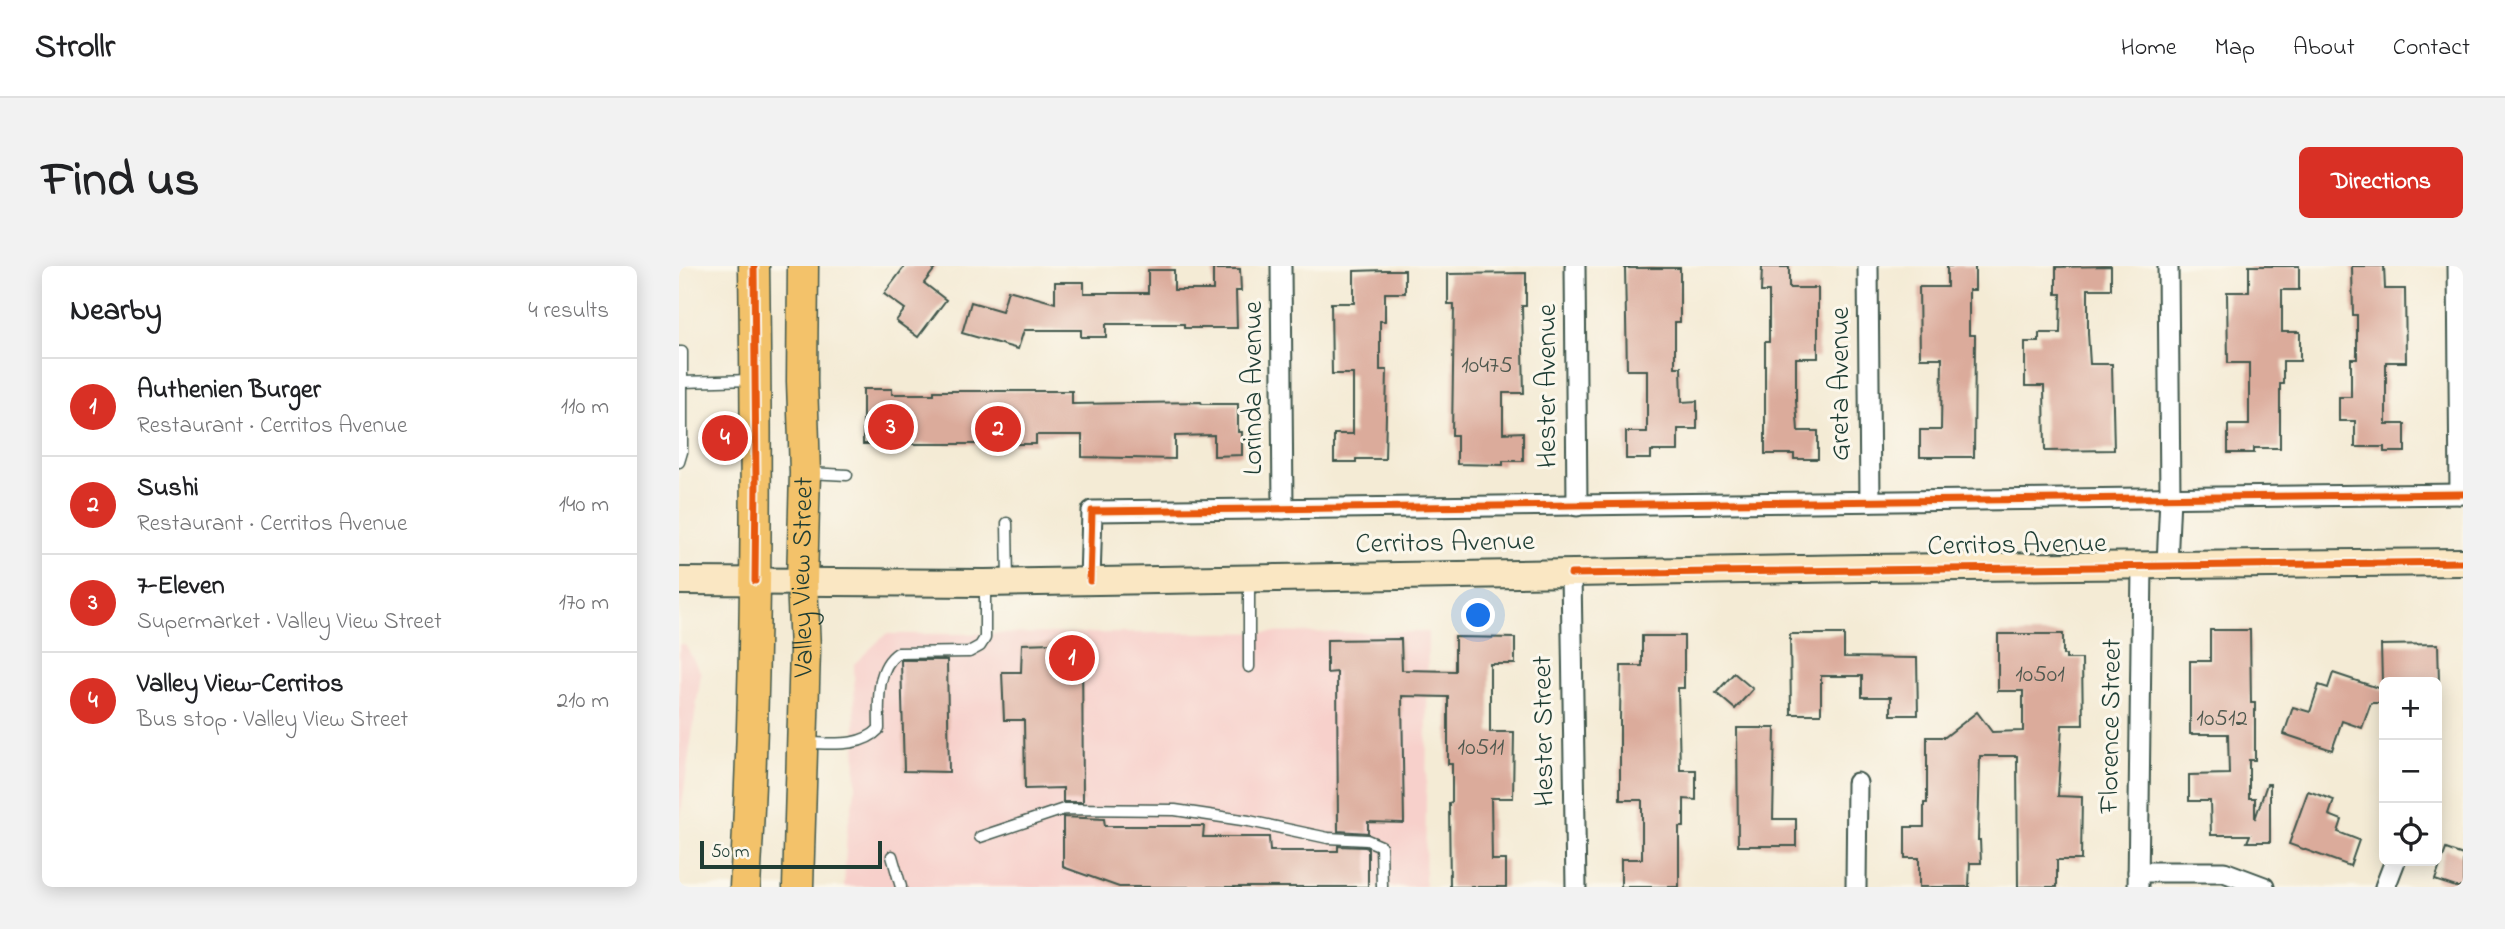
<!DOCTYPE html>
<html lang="en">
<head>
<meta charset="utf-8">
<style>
	:root { --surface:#fff; --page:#f2f2f2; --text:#202124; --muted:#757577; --line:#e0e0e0; --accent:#d93025 }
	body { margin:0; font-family:"Indie Flower",sans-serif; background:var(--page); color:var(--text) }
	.controls { position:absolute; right:21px; bottom:21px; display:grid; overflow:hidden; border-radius:10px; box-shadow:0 4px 18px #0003 }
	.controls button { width:63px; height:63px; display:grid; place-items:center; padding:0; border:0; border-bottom:2px solid var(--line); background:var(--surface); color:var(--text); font:35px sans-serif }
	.scale { position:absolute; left:21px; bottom:18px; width:182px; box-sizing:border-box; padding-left:7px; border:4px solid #1f3d34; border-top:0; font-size:19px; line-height:24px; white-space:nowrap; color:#1f3d34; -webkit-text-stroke:5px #fbf7ec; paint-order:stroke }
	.you { position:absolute; left:800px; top:350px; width:24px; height:24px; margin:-18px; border:5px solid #fff; border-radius:50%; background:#1a73e8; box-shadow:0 0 0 10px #1a73e833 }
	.badge { display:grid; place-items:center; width:46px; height:46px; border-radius:50%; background:var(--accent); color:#fff; font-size:23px; font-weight:700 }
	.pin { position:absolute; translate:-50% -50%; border:4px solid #fff; box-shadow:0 2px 7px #0006 }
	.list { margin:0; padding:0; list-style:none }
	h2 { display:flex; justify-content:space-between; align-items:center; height:91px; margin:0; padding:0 28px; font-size:30px }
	h2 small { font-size:23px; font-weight:400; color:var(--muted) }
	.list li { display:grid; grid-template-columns:46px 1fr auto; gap:21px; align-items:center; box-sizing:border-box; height:98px; padding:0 28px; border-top:2px solid var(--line) }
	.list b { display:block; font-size:26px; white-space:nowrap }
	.list p { margin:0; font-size:23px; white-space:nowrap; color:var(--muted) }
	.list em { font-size:23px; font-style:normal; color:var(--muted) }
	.icon { flex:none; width:38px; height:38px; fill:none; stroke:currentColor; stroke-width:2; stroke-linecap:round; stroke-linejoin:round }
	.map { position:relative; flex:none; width:1784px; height:621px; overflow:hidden; border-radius:10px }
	header { display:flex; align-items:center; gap:42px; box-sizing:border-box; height:98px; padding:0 35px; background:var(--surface); border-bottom:2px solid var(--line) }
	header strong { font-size:33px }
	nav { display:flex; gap:38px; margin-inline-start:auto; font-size:24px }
	.intro { display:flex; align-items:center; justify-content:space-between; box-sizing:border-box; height:168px; padding:0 42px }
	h1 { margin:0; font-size:49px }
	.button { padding:18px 32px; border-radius:10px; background:var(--accent); color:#fff; font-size:24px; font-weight:700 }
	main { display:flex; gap:42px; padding:0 42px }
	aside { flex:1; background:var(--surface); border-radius:10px; box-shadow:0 4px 18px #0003 }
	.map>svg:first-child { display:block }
	.built { fill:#f7d0cb }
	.building { fill:#dbab9b }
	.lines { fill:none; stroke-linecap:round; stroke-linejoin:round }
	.lane-casing { stroke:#3f574c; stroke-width:13 }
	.street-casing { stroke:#3f574c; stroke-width:23 }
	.secondary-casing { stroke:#3f574c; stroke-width:30 }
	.primary-casing { stroke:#3f574c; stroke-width:33 }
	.lane { stroke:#fff; stroke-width:10 }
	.street { stroke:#fff; stroke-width:19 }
	.secondary { stroke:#fae7c3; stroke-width:26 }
	.primary { stroke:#f3c26a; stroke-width:30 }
	.cycleway-casing { stroke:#fbf7ec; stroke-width:11 }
	.cycleway { stroke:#e8590c; stroke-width:7 }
	.labels { text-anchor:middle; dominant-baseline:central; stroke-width:6; stroke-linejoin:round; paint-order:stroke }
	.number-label { font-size:24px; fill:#4e584e }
	.street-label { font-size:28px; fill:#1f3d34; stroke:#fbf7ec }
</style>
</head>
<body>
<header>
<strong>Strollr</strong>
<nav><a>Home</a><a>Map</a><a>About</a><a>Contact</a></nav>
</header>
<div class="intro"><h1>Find us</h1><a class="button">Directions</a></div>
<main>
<aside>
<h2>Nearby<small>4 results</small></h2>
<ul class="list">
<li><span class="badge">1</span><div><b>Authenien Burger</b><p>Restaurant · Cerritos Avenue</p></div><em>110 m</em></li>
<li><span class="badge">2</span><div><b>Sushi</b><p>Restaurant · Cerritos Avenue</p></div><em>140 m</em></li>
<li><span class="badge">3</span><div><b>7-Eleven</b><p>Supermarket · Valley View Street</p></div><em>170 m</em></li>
<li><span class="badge">4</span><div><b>Valley View-Cerritos</b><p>Bus stop · Valley View Street</p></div><em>210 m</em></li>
</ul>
</aside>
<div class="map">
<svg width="1784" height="621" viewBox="0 0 1784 621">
	<rect width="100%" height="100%" fill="#fbf7ec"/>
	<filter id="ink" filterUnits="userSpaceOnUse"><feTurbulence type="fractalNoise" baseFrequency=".0143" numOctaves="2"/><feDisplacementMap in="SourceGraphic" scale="14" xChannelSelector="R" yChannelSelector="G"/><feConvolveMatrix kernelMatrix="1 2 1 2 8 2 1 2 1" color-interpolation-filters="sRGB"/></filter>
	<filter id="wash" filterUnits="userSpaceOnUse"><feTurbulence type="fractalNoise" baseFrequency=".00686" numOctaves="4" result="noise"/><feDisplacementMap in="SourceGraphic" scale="28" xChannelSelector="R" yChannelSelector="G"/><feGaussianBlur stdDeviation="1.57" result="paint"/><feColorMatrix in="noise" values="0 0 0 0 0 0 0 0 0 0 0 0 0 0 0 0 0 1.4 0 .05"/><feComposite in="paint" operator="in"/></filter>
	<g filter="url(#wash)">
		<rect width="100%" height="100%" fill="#f4ebd5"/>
		<g class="built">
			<polygon points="749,366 746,621 165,621 168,564 177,521 175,398 207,368"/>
			<polygon points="0,378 6,379 22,407 0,559"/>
		</g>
		<g id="blocks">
			<g class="building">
				<polygon points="226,0 258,0 245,17 267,34 239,71 217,55 226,43 205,28"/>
				<polygon points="1268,0 1296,0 1296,24 1290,24 1290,69 1296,69 1295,191 1241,191 1241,164 1262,164 1263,92 1241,92 1240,21 1268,21"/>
				<polygon points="1432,0 1432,23 1409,23 1409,67 1411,98 1433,98 1435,184 1366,185 1365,120 1346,120 1346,76 1360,76 1360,67 1381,67 1382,28 1377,28 1377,1"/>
				<polygon points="1570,0 1620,0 1620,24 1603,24 1603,66 1621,66 1621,95 1604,95 1604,118 1601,118 1601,182 1575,182 1575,187 1549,187 1549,159 1570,159 1570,97 1549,97 1548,26 1570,26"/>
				<polygon points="1673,0 1705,0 1706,23 1726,23 1727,96 1707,96 1707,158 1726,158 1726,186 1705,186 1705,181 1676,181 1676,155 1660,155 1660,131 1672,131 1672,93 1678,93 1678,49 1674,49"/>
				<polygon points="1083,1 1110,1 1110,22 1139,22 1139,92 1117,92 1117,135 1119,165 1139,165 1139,193 1115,193 1115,188 1086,188 1086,76 1090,76 1090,26 1082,26"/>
				<polygon points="946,2 1001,2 1001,56 996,56 996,101 1002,101 1003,136 1018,135 1018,163 999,163 999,185 972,185 972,193 947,193 947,166 968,166 968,104 948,104"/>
				<polygon points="534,3 561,3 562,25 557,25 558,62 505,62 505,58 427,58 427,71 402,71 402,64 345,64 339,83 283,67 292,36 323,45 329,24 376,37 376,16 405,16 405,27 469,27 469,4 495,4 495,24 534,24"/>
				<polygon points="706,4 726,4 726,27 706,27 706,55 701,55 701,104 708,104 706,193 677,193 677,196 655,196 655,168 674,168 674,108 653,108 652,37 675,37 675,5"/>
				<polygon points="847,7 847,40 843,40 845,127 824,127 824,167 844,166 844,195 824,195 824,199 778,198 778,169 773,169 775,38 769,38 769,8"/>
				<polygon points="184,123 213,123 213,128 255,128 255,125 393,125 393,138 522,136 523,138 559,138 559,166 563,166 563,189 535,190 535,169 496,170 496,193 403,191 403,169 357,169 357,178 184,178"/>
				<polygon points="1531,364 1571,364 1572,437 1576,437 1576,494 1570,494 1570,532 1576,532 1576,553 1588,518 1591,518 1591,576 1568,576 1571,569 1532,569 1531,535 1510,535 1510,509 1550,508 1549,468 1511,468 1511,395 1531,395"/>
				<polygon points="1111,368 1165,368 1165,391 1238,392 1239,449 1212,449 1212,431 1183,431 1183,410 1142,410 1142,448 1112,448"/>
				<polygon points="1319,368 1384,368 1384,389 1387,389 1387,393 1403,393 1404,459 1383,459 1379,530 1403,531 1402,594 1378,594 1378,621 1339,621 1338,490 1301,490 1299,574 1301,574 1302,597 1291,597 1290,621 1240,621 1240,592 1226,592 1226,561 1245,561 1245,537 1248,537 1248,471 1266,471 1298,446 1313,466 1344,465 1344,425 1319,425"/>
				<polygon points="963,370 1005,370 1005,422 999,422 1001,504 1017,504 1017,534 1005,533 1005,561 1000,561 1000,621 942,621 942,593 963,593 963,534 941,534 941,453 942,400 963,400"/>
				<polygon points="776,371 836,372 836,398 811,398 811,466 835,466 834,532 812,532 813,594 827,594 827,621 771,621 770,537 773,536 773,498 769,498 769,431 723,430 725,557 689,556 689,567 659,565 658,406 648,407 648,374 722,373 723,404 776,405"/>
				<polygon points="403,376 404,536 384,536 384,522 346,523 345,454 325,454 323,406 342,406 343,378"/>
				<polygon points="1759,378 1760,416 1703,416 1702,379"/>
				<polygon points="222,394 268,394 270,506 225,505"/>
				<polygon points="1055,407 1074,423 1056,443 1037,427"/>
				<polygon points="1654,407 1705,424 1705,437 1692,437 1683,462 1663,455 1653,484 1605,468 1614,441 1631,446 1640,419 1649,422"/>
				<polygon points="1058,462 1096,462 1094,553 1117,553 1117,580 1059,580"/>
				<polygon points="1629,525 1655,534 1650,549 1663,554 1659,566 1680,574 1671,600 1610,578"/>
				<polygon points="384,551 425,553 426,560 525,560 524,571 590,571 591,585 659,585 659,580 686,581 689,582 689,621 440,621 384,601"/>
				<polygon points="1767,583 1784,589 1784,621 1777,621 1756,614"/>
			</g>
		</g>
	</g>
	<g filter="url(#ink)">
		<use href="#blocks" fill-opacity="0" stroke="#3f574c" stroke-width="2"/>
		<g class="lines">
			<g class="lane-casing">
				<g id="lane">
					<polyline points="0,86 3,86 3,186 0,196"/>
					<polyline points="3,116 73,114"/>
					<polyline points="130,207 168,209"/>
					<polyline points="328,257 329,315"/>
					<polyline points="570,314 570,401"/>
					<path d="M126 477C151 477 182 482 200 463 200 439 196 402 219 387L290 386 301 380 306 372V318"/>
					<polyline points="301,571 385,543 496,544 570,555 649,572 688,574 702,580 703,621"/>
					<polyline points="213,590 222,621"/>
				</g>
			</g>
			<g class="street-casing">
				<g id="street">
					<polyline points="602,0 604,243"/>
					<polyline points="896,0 898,240"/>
					<polyline points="1189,0 1191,235"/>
					<polyline points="1779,0 1781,228"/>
					<polyline points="1488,299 1491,231 1489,0"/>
					<polyline points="892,308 897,621"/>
					<polyline points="411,315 413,245 1784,228"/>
					<polyline points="1459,606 1545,606 1585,621"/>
					<polyline points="1177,621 1178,517"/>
					<polyline points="1459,621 1463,299"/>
					<polyline points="1706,621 1716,595"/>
				</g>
			</g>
			<g class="secondary-casing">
				<polyline id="secondary" points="0,315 306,317 1185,302 1784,296"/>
			</g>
			<g class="primary-casing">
				<g id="primary">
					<path d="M66 621C78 414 78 207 75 0"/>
					<path id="s1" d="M119 621 126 384 123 315 126 207 123 115 124 0"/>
				</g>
			</g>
			<use href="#lane" class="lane"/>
			<use href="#street" class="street"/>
			<use href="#secondary" class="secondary"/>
			<use href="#primary" class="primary"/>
			<g class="cycleway-casing">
				<g id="cycleway">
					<polyline points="75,0 77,212 76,315"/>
					<polyline points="892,308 1784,296"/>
					<polyline points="411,315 413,245 1784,228"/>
				</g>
			</g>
			<use href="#cycleway" class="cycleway"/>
		</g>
	</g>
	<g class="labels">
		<g class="number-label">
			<text x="808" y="100">10475</text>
			<text x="1361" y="409">10501</text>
			<text x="1543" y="453">10512</text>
			<text x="802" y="482">10511</text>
		</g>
		<g class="street-label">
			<text transform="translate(1162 118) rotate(-90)">Greta Avenue</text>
			<text transform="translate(869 120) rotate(-90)">Hester Avenue</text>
			<text transform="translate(575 122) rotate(-90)">Lorinda Avenue</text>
			<text transform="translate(766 278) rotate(-1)">Cerritos Avenue</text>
			<text transform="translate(1338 280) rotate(-1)">Cerritos Avenue</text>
			<text stroke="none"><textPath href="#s1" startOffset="310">Valley View Street</textPath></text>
			<text transform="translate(1433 460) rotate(-89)">Florence Street</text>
			<text transform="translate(866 465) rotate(-91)">Hester Street</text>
		</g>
	</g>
</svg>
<div class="controls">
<button>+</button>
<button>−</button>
<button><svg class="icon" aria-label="locate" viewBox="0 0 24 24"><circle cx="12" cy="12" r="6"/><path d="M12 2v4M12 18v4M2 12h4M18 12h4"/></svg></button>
</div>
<div class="scale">50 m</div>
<div class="you"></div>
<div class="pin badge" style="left:393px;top:392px">1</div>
<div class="pin badge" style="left:319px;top:163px">2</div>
<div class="pin badge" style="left:212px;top:161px">3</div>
<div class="pin badge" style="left:46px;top:172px">4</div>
</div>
</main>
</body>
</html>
